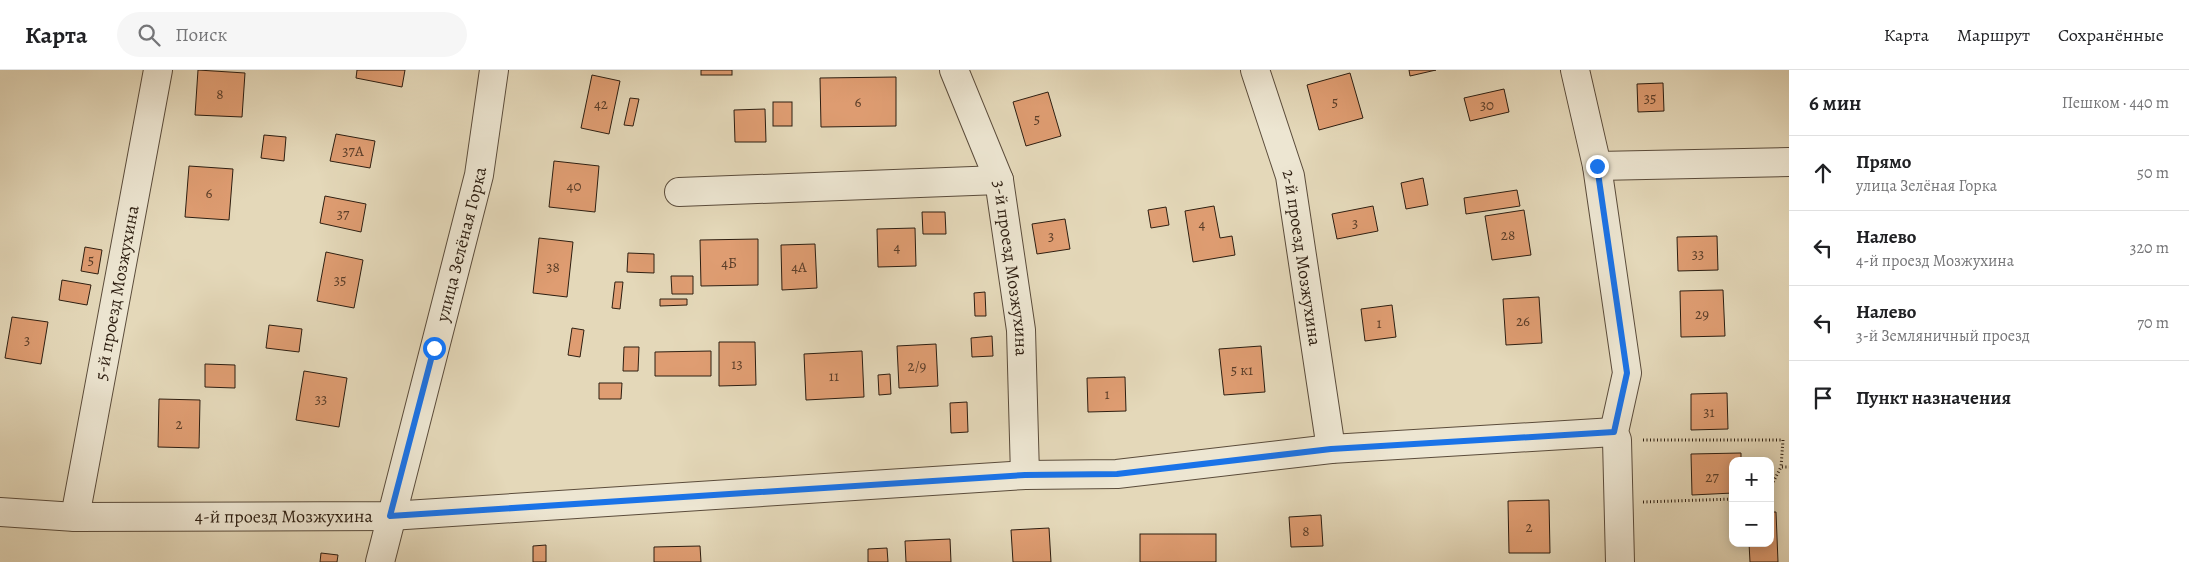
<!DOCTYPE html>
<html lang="ru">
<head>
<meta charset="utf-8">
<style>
	:root { --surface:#fff; --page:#f6f6f6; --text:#202124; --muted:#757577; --line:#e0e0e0 }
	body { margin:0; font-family:Alegreya,serif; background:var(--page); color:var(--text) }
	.controls { position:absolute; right:15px; bottom:15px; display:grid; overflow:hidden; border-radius:10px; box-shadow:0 2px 12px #0003 }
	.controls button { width:45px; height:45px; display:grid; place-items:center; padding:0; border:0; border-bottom:1px solid var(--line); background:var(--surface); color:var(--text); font:25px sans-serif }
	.stop { position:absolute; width:15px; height:15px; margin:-11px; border:4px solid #1a73e8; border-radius:50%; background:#fff }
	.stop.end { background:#1a73e8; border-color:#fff; box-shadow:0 1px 5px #0008 }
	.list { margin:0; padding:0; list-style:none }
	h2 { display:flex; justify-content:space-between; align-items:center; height:65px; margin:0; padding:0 20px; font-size:21px }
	h2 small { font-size:16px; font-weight:400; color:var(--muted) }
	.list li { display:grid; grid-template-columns:32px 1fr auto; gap:15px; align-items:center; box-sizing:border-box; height:75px; padding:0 20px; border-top:1px solid var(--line) }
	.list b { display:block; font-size:19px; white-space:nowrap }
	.list p { margin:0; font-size:16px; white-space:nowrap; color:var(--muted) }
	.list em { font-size:16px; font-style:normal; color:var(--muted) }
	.icon { flex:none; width:28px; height:28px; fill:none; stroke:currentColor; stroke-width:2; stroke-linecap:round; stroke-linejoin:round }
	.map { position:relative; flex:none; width:1789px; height:492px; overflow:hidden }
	header { display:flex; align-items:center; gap:30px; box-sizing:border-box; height:70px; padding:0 25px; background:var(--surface); border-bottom:1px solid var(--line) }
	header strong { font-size:24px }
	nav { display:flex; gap:28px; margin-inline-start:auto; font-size:18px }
	.search { width:350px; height:45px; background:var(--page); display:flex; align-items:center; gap:12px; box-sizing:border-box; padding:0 18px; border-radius:28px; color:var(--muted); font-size:19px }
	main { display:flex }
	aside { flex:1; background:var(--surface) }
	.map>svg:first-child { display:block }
	.building { fill:#df9d72; stroke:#2d1e11 }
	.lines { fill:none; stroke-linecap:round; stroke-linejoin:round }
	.minor-casing { stroke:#5b4c3b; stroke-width:30 }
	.path { stroke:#2d1e11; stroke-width:3; stroke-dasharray:1 2.5; stroke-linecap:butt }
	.minor { stroke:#ede6d2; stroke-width:28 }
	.route { stroke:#1a73e8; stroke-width:6 }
	.labels { text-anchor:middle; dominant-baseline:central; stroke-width:5; stroke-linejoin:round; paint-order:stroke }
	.number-label { font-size:15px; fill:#5a3e29 }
	.street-label { font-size:18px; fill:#2d1e11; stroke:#ede6d2 }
</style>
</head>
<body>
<header>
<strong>Карта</strong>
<div class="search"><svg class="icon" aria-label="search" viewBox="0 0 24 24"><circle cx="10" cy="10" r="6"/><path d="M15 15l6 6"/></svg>Поиск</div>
<nav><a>Карта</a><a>Маршрут</a><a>Сохранённые</a></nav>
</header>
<main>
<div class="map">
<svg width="1789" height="492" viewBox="0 0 1789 492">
	<rect width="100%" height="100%" fill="#e4d8b9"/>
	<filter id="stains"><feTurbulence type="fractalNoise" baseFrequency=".004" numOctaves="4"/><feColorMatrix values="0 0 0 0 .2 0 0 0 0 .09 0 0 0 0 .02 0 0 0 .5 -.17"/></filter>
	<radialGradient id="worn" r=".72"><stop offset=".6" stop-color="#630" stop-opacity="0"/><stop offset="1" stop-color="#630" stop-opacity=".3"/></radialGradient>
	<g class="building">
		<polygon points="198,0 245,3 242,47 195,45"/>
		<polygon points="357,0 405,0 402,17 356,8"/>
		<rect x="701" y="0" width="31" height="5"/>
		<polygon points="1409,0 1436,0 1410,6"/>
		<polygon points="1350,3 1363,48 1319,60 1307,15"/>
		<polygon points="592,5 620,11 609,64 581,58"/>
		<polygon points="896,7 896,56 821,57 820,8"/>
		<polygon points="1663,13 1664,41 1638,42 1637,14"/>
		<polygon points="1504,19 1509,42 1470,51 1464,28"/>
		<polygon points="1048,22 1061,66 1026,76 1013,32"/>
		<polygon points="630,28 639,29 633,56 624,55"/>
		<rect x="773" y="32" width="19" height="24"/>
		<polygon points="765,39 766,72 735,72 734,40"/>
		<polygon points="336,64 375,71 370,98 330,91"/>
		<polygon points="264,65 286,67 284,91 261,88"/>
		<polygon points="554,91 599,96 595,142 549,137"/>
		<polygon points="189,96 233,99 229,150 185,147"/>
		<polygon points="1423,108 1428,135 1406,139 1401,113"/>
		<polygon points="1517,120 1520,136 1466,144 1464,128"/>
		<polygon points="325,126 366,134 361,162 320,153"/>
		<polygon points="1214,136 1220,168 1232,166 1235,185 1193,192 1185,141"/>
		<polygon points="1373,136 1378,161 1337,169 1332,144"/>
		<polygon points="1166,137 1169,155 1151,158 1148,140"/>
		<polygon points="1524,140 1531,185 1492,190 1485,146"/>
		<polygon points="922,142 945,142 946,164 923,164"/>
		<polygon points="1065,149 1070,179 1037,184 1032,154"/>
		<polygon points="915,158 916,196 878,197 877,159"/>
		<polygon points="1717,166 1718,200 1678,201 1677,167"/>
		<polygon points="539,168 573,172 567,227 533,223"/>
		<polygon points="758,169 758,215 701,216 700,170"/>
		<polygon points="815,174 817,218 782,220 781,175"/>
		<polygon points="85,177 102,180 98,204 81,201"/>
		<polygon points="326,182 363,190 354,238 317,231"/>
		<polygon points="628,183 654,184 654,203 627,202"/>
		<polygon points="671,206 693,206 693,224 672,224"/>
		<polygon points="62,210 91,215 87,235 59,230"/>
		<polygon points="615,212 623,212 620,239 612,238"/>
		<polygon points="1723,220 1725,266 1681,267 1680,221"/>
		<polygon points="985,222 986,246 975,246 974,223"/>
		<polygon points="1539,227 1542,273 1506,275 1503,229"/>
		<polygon points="660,229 687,229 687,235 660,236"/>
		<polygon points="1392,235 1396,267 1365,271 1361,239"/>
		<polygon points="12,247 48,252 41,294 5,288"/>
		<polygon points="269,255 302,259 299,282 266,278"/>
		<polygon points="572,258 584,260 580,287 568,285"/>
		<polygon points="992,266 993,286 972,287 971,268"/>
		<polygon points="719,272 755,272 756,315 719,316"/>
		<polygon points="936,274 938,316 899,318 897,276"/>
		<polygon points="1261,276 1265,322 1224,325 1219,279"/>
		<polygon points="624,277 639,277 638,301 623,301"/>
		<polygon points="711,281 711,306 655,306 655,282"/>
		<polygon points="862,281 864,327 806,330 804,284"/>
		<polygon points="205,294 235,295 235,318 205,317"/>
		<polygon points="304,301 347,308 339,357 296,350"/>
		<polygon points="890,304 891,324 879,325 878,305"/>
		<polygon points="1125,307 1126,341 1088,342 1087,308"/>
		<polygon points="599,313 622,313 621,329 599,329"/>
		<polygon points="1727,323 1728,359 1691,360 1691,324"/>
		<polygon points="159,329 200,330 199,378 158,377"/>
		<polygon points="967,332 968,362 951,363 950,333"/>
		<polygon points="1741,383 1741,391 1733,391 1733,423 1692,425 1691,384"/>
		<polygon points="1549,430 1550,483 1509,483 1508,431"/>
		<polygon points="1770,442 1776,442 1778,492 1750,492 1749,473 1770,473"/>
		<polygon points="1321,445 1323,476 1291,477 1289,447"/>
		<polygon points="1049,458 1051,492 1013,492 1011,460"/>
		<rect x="1140" y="464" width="76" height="28"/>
		<polygon points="950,469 951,492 906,492 905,471"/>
		<polygon points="546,475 546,492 533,492 533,476"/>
		<polygon points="700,476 701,492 654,492 654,477"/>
		<polygon points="887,478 888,492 868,492 868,479"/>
		<polygon points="321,483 338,485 337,492 320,492"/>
	</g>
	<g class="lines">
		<g class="minor-casing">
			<g id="minor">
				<path id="s1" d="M954 0 999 110 1021 260 1025 405"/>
				<path id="s2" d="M1255 0 1290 106 1331 379"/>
				<polyline points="1575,0 1597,96 1627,303 1614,362 1617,370 1620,492"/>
				<polyline points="1597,96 1789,92"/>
				<polyline points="679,122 999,110"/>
				<path id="s3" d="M0 442 75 447 390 446 1025 405 1117 404 1331 379 1614 362"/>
				<path id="s4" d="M75 447 158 0"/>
				<path id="s5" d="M380 492 479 105 494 0"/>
			</g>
		</g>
		<g class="path">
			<polyline points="1643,370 1783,370 1781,397 1789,397"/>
			<polyline points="1770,418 1781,397"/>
			<polyline points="1643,432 1733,429"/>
		</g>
		<use href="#minor" class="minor"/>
	</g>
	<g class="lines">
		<polyline class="route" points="434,278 390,446 1025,405 1117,404 1331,379 1614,362 1627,303 1597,96"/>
	</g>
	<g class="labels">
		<g class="number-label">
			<text x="220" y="24">8</text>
			<text x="1650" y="28">35</text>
			<text x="858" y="32">6</text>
			<text x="1335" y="32">5</text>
			<text x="601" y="34">42</text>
			<text x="1487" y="35">30</text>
			<text x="1037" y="49">5</text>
			<text x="353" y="81">37А</text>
			<text x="574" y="116">40</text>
			<text x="209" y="123">6</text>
			<text x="343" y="144">37</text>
			<text x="1355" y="153">3</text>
			<text x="1202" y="154">4</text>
			<text x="1508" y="165">28</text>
			<text x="1051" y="166">3</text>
			<text x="897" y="177">4</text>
			<text x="1698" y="184">33</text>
			<text x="91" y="190">5</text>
			<text x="729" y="193">4Б</text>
			<text x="553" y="197">38</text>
			<text x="799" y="197">4А</text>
			<text x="340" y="210">35</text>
			<text x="1702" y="244">29</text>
			<text x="1523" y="251">26</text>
			<text x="1379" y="253">1</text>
			<text x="27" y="270">3</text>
			<text x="737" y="294">13</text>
			<text x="917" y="296">2/9</text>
			<text x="1242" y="300">5 к1</text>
			<text x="834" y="306">11</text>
			<text x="1107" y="324">1</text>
			<text x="321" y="329">33</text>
			<text x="1709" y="342">31</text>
			<text x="179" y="354">2</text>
			<text x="1712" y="407">27</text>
			<text x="1529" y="457">2</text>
			<text x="1306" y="461">8</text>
		</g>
		<g class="street-label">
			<text stroke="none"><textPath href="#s5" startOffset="328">улица Зелёная Горка</textPath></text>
			<text stroke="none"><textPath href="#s2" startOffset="194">2-й проезд Мозжухина</textPath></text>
			<text stroke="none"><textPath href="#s1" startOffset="208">3-й проезд Мозжухина</textPath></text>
			<text stroke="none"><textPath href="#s4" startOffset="228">5-й проезд Мозжухина</textPath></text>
			<text stroke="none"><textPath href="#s3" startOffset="284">4-й проезд Мозжухина</textPath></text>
		</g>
	</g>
	<rect width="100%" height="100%" filter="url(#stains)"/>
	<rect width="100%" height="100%" fill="url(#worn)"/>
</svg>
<div class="controls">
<button>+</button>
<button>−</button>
</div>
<div class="stop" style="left:434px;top:278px"></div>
<div class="stop end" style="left:1597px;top:96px"></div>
</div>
<aside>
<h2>6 мин<small>Пешком · 440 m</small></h2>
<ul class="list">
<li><svg class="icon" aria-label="ahead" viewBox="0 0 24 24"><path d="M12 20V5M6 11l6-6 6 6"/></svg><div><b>Прямо</b><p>улица Зелёная Горка</p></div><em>50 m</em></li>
<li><svg class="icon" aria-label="left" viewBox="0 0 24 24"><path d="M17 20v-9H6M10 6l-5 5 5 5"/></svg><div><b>Налево</b><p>4-й проезд Мозжухина</p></div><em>320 m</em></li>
<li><svg class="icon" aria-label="left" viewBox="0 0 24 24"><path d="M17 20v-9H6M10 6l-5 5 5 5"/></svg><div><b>Налево</b><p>3-й Земляничный проезд</p></div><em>70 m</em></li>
<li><svg class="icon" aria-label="arrive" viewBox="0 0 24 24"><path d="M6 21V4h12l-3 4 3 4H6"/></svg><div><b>Пункт назначения</b></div></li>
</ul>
</aside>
</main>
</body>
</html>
